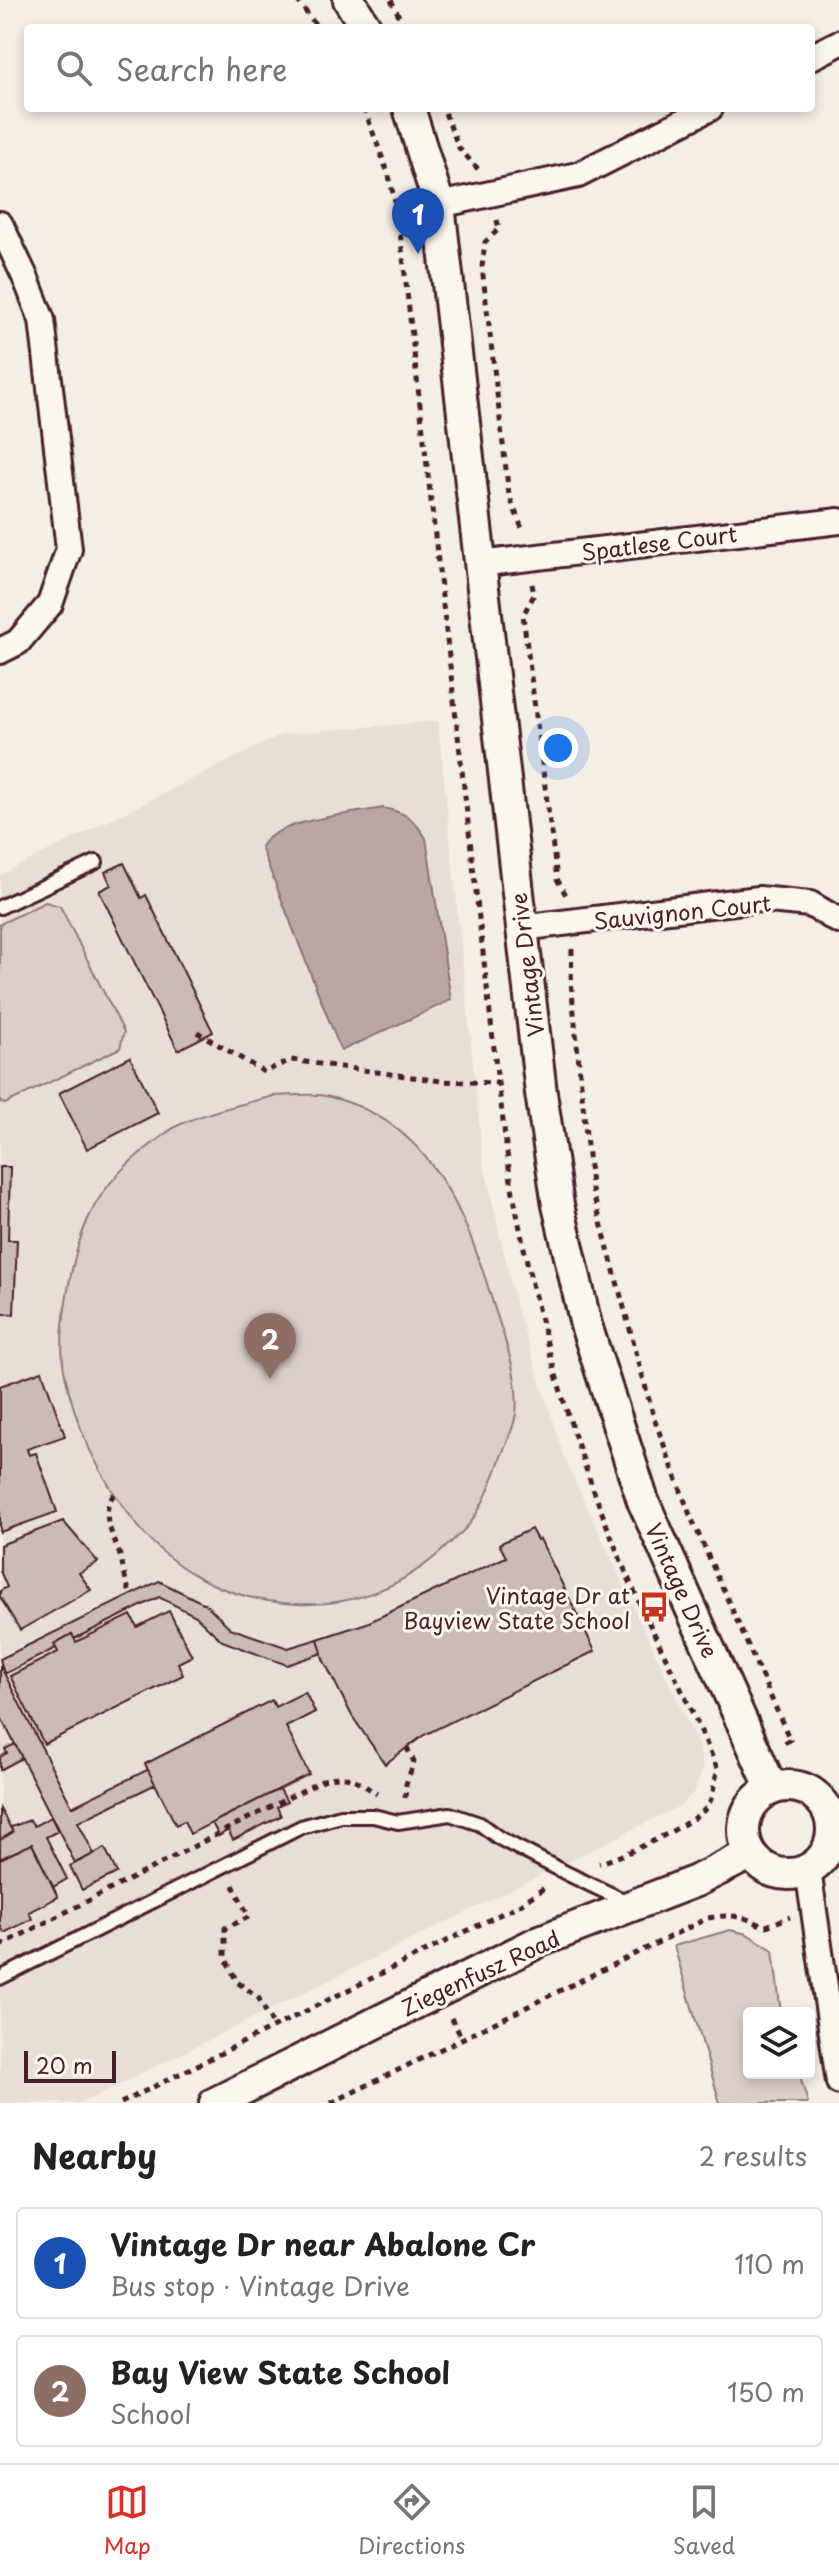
<!DOCTYPE html>
<html lang="en">
<head>
<meta charset="utf-8">
<style>
	:root { --surface:#fff; --page:#f2f2f2; --text:#222; --muted:#767676; --line:#e0e0e0; --accent:#d93025 }
	body { margin:0; font-family:"Playpen Sans",sans-serif; background:var(--page); color:var(--text) }
	.controls { position:absolute; right:24px; bottom:24px; display:grid; overflow:hidden; border-radius:8px; box-shadow:0 4px 12px #0003 }
	.controls button { width:72px; height:72px; display:grid; place-items:center; padding:0; border:0; border-bottom:2px solid var(--line); background:var(--surface); color:var(--text); font:40px sans-serif }
	.scale { position:absolute; left:24px; bottom:20px; width:92px; box-sizing:border-box; padding-left:8px; border:4px solid #4a1f2b; border-top:0; font-size:22px; line-height:28px; white-space:nowrap; color:#4a1f2b; -webkit-text-stroke:6px #fbf7ec; paint-order:stroke }
	.you { position:absolute; left:558px; top:748px; width:28px; height:28px; margin:-20px; border:6px solid #fff; border-radius:50%; background:#1a73e8; box-shadow:0 0 0 12px #1a73e833 }
	.badge { display:grid; place-items:center; width:52px; height:52px; border-radius:50%; background:var(--accent); color:#fff; font-size:26px; font-weight:700 }
	.pin { position:absolute; translate:-50% -66px; filter:drop-shadow(0 2px 4px #0008) }
	.pin::after { content:''; position:absolute; top:42px; width:28px; height:24px; background:inherit; clip-path:polygon(0 0,100% 0,50% 100%) }
	.list { margin:0; padding:0; list-style:none }
	h2 { display:flex; justify-content:space-between; align-items:center; height:104px; margin:0; padding:0 32px; font-size:34px }
	h2 small { font-size:26px; font-weight:400; color:var(--muted) }
	.list li { display:grid; grid-template-columns:52px 1fr auto; gap:24px; align-items:center; box-sizing:border-box; height:112px; margin:0 16px 16px; padding:0 16px; border:2px solid var(--line); border-radius:8px }
	.list b { display:block; font-size:30px; white-space:nowrap }
	.list p { margin:0; font-size:26px; white-space:nowrap; color:var(--muted) }
	.list em { font-size:26px; font-style:normal; color:var(--muted) }
	.icon { flex:none; width:44px; height:44px; fill:none; stroke:currentColor; stroke-width:2; stroke-linecap:round; stroke-linejoin:round }
	.map { position:relative; flex:none; width:839px; height:2103px; overflow:hidden }
	.search { position:absolute; background:var(--surface); box-shadow:0 4px 12px #0003; left:24px; right:24px; top:24px; height:88px; display:flex; align-items:center; gap:20px; box-sizing:border-box; padding:0 28px; border-radius:8px; color:var(--muted); font-size:30px }
	.sheet { height:360px; background:var(--surface) }
	nav { display:flex; justify-content:space-around; align-items:center; box-sizing:border-box; height:112px; border-top:2px solid var(--line); background:var(--surface); font-size:22px; color:var(--muted) }
	nav a { display:grid; justify-items:center; gap:4px }
	nav .on { color:var(--accent) }
	.map>svg:first-child { display:block }
	.built { fill:#e7dfd6 }
	.green { fill:#dbd0c9; stroke:#92787a; stroke-width:2 }
	.water { fill:#baa7a5; stroke:#8d7174; stroke-width:2 }
	.building { fill:#cabbb6; stroke:#4a1f2b; stroke-width:2 }
	.lines { fill:none; stroke-linecap:round; stroke-linejoin:round }
	.service-casing { stroke:#4a1f2b; stroke-width:18 }
	.minor-casing { stroke:#4a1f2b; stroke-width:30 }
	.tertiary-casing { stroke:#4a1f2b; stroke-width:36 }
	.path { stroke:#4a1f2b; stroke-width:5; stroke-dasharray:6 6; stroke-linecap:butt }
	.service { stroke:#fbf7ec; stroke-width:12 }
	.minor { stroke:#fbf7ec; stroke-width:24 }
	.tertiary { stroke:#fbf7ec; stroke-width:30 }
	.labels { text-anchor:middle; dominant-baseline:central; stroke-width:6; stroke-linejoin:round; paint-order:stroke }
	.street-label { font-size:22px; fill:#4a1f2b; stroke:#fbf7ec }
	.poi-label { font-size:22px; fill:#4a1f2b; stroke:#fbf7ec; text-anchor:end }
</style>
</head>
<body>
<div class="map">
<svg width="839" height="2103" viewBox="0 0 839 2103">
	<rect width="100%" height="100%" fill="#f4eee4"/>
	<filter id="ink" filterUnits="userSpaceOnUse"><feTurbulence type="fractalNoise" baseFrequency=".0125" numOctaves="2"/><feDisplacementMap in="SourceGraphic" scale="16" xChannelSelector="R" yChannelSelector="G"/><feConvolveMatrix kernelMatrix="1 2 1 2 8 2 1 2 1" color-interpolation-filters="sRGB"/></filter>
	<g filter="url(#ink)">
		<polygon class="built" points="438,721 483,1160 515,1302 564,1457 699,1747 703,1767 695,1791 680,1806 82,2103 0,2103 0,875 282,734"/>
		<g class="green">
			<polygon points="45,902 60,906 124,1032 120,1048 5,1104 0,1102 0,924"/>
			<path d="M273 1096C290 1096 310 1093 326 1096 430 1118 466 1214 493 1303 504 1338 520 1377 516 1414 514 1428 506 1444 501 1457 493 1478 486 1500 473 1519 467 1529 455 1538 447 1546 405 1586 353 1607 296 1604 234 1601 177 1575 138 1526 100 1479 76 1430 64 1370 60 1345 63 1320 67 1295 78 1230 94 1188 148 1147 158 1140 168 1130 179 1125 208 1111 242 1105 273 1096Z"/>
			<polygon points="730,1930 747,1934 773,1950 781,2013 749,2013 749,2073 799,2073 808,2103 720,2103 674,1946"/>
		</g>
		<path class="water" d="M383 808C407 813 413 818 426 838L451 1000 341 1051 261 847C275 819 354 814 383 808Z"/>
		<g class="building">
			<polygon points="124,863 141,898 146,895 213,1032 178,1050 99,891 111,885 105,872"/>
			<polygon points="130,1057 158,1113 87,1149 59,1093"/>
			<polygon points="0,1167 10,1167 8,1240 17,1240 14,1314 0,1314"/>
			<polygon points="42,1371 65,1436 27,1449 29,1455 36,1453 57,1512 0,1532 0,1386"/>
			<polygon points="63,1521 98,1562 79,1573 91,1590 20,1630 0,1597 0,1591 7,1587 0,1571 0,1545"/>
			<polygon points="531,1529 537,1540 540,1539 595,1651 424,1735 385,1764 352,1716 323,1659 318,1639 367,1623 506,1557 499,1544"/>
			<polygon points="159,1581 207,1605 230,1628 288,1648 318,1639 322,1653 287,1665 222,1641 196,1616 159,1597 74,1639 72,1634 54,1644 56,1648 4,1674 0,1659"/>
			<polygon points="169,1611 192,1656 178,1663 183,1675 44,1744 10,1676 58,1652 54,1644 72,1634 76,1642 131,1615 137,1627"/>
			<polygon points="0,1665 72,1807 149,1769 156,1784 78,1822 94,1854 75,1863 0,1715"/>
			<polygon points="305,1692 315,1712 286,1727 309,1774 190,1834 184,1821 176,1825 145,1764 272,1700 275,1707"/>
			<polygon points="15,1744 22,1758 0,1770 0,1757 7,1753 5,1749"/>
			<polygon points="280,1789 287,1802 277,1807 281,1816 233,1840 228,1830 219,1836 212,1823"/>
			<polygon points="0,1809 13,1832 0,1840"/>
			<polygon points="51,1817 58,1831 46,1837 67,1879 53,1887 32,1844 0,1859 0,1840 13,1832 11,1827 30,1820 34,1826"/>
			<polygon points="32,1844 58,1897 29,1912 32,1919 4,1933 0,1925 0,1859"/>
			<polygon points="105,1848 117,1873 82,1890 70,1866"/>
		</g>
		<g class="lines">
			<g class="service-casing">
				<g id="service">
					<polyline points="0,907 96,862"/>
					<polyline points="0,1978 301,1827 341,1816 373,1816 398,1822 450,1814 480,1824 499,1838 568,1874 629,1903"/>
				</g>
			</g>
			<g class="minor-casing">
				<g id="minor">
					<polyline points="811,57 839,43"/>
					<polyline points="439,205 578,175 710,108"/>
					<polyline points="0,224 26,279 42,320 69,549 50,604 18,642 0,651"/>
					<polyline points="479,564 839,521"/>
					<polyline points="521,928 759,899 810,904 839,921"/>
					<polyline points="808,1870 839,2082"/>
				</g>
			</g>
			<g class="tertiary-casing">
				<g id="tertiary">
					<polyline points="349,0 366,28"/>
					<polyline points="409,108 439,205 541,1093 558,1205 586,1325 643,1501 772,1789"/>
					<circle cx="788" cy="1830" r="44"/>
					<polyline points="215,2103 540,1941 696,1881 750,1854"/>
				</g>
			</g>
			<g class="path">
				<polyline points="297,0 318,28"/>
				<polyline points="391,0 405,28"/>
				<path d="M364 108 389 176 398 214 498 1083C504 1123 507 1163 515 1203 537 1321 572 1440 617 1551 647 1626 688 1696 718 1771 713 1783 714 1798 707 1807 695 1823 619 1859 599 1863"/>
				<polyline points="445,113 459,148 478,169"/>
				<polyline points="497,220 499,229 485,242 482,267 509,495 523,531"/>
				<polyline points="532,584 534,595 523,615 557,879 566,895"/>
				<polyline points="572,949 571,982 591,1186 654,1418 690,1515 790,1740 782,1744"/>
				<polyline points="197,1032 264,1072 291,1060 441,1081 498,1083"/>
				<path d="M114 1494C100 1514 111 1530 118 1550 124 1565 124 1580 131 1595"/>
				<polyline points="405,1798 406,1784 414,1762 407,1748"/>
				<polyline points="233,1885 249,1917 225,1928 225,1957 237,1982 258,1997 274,2027"/>
				<path d="M0 1946 323 1780C351 1772 355 1780 377 1794"/>
				<polyline points="451,2018 462,2038"/>
				<polyline points="121,2103 519,1905 547,1886"/>
				<path d="M331 2103 708 1918C730 1914 744 1915 764 1927L790 1917"/>
			</g>
			<use href="#service" class="service"/>
			<use href="#minor" class="minor"/>
			<use href="#tertiary" class="tertiary"/>
		</g>
	</g>
	<defs>
		<g id="bus-bare" transform="scale(2.4)"><path d="M-5-6H5V4H4V6H2V4H-2V6H-4V4H-5ZM-3.5-4V0h7V-4ZM-3.5 1.2v1.5H-2V1.2ZM2 1.2v1.5H3.5V1.2Z" fill="#c8321e" stroke="#fbf7ec" stroke-width="2.5" paint-order="stroke"/></g>
	</defs>
	<g fill-rule="evenodd">
		<use href="#bus-bare" x="654" y="1607"/>
	</g>
	<g class="labels">
		<g class="street-label">
			<text transform="translate(659 542) rotate(-7)">Spatlese Court</text>
			<text transform="translate(682 911) rotate(-6)">Sauvignon Court</text>
			<text transform="translate(526 965) rotate(-97)">Vintage Drive</text>
			<text transform="translate(683 1590) rotate(66)">Vintage Drive</text>
			<text transform="translate(480 1972) rotate(-25)">Ziegenfusz Road</text>
		</g>
		<g class="poi-label">
			<text x="630" y="1594">Vintage Dr at<tspan x="630" dy="25">Bayview State School</tspan></text>
		</g>
	</g>
</svg>
<div class="controls">
<button><svg class="icon" aria-label="layers" viewBox="0 0 24 24"><path d="M12 4l9 5-9 5-9-5zM3 14l9 5 9-5"/></svg></button>
</div>
<div class="scale">20 m</div>
<div class="you"></div>
<div class="pin badge" style="left:418px;top:254px;background:#1a4fb4">1</div>
<div class="pin badge" style="left:270px;top:1379px;background:#8d6e63">2</div>
<div class="search"><svg class="icon" aria-label="search" viewBox="0 0 24 24"><circle cx="10" cy="10" r="6"/><path d="M15 15l6 6"/></svg>Search here</div>
</div>
<section class="sheet">
<h2>Nearby<small>2 results</small></h2>
<ul class="list">
<li><span class="badge" style="background:#1a4fb4">1</span><div><b>Vintage Dr near Abalone Cr</b><p>Bus stop · Vintage Drive</p></div><em>110 m</em></li>
<li><span class="badge" style="background:#8d6e63">2</span><div><b>Bay View State School</b><p>School</p></div><em>150 m</em></li>
</ul>
</section>
<nav>
<a class="on"><svg class="icon" aria-label="map" viewBox="0 0 24 24"><path d="M3 6l6-2 6 2 6-2v14l-6 2-6-2-6 2zM9 4v14M15 6v14"/></svg>Map</a>
<a><svg class="icon" aria-label="directions" viewBox="0 0 24 24"><path d="M12 3l9 9-9 9-9-9zM9 14v-3h6M13 9l2 2-2 2"/></svg>Directions</a>
<a><svg class="icon" aria-label="saved" viewBox="0 0 24 24"><path d="M7 4h10v16l-5-4-5 4z"/></svg>Saved</a>
</nav>
</body>
</html>
